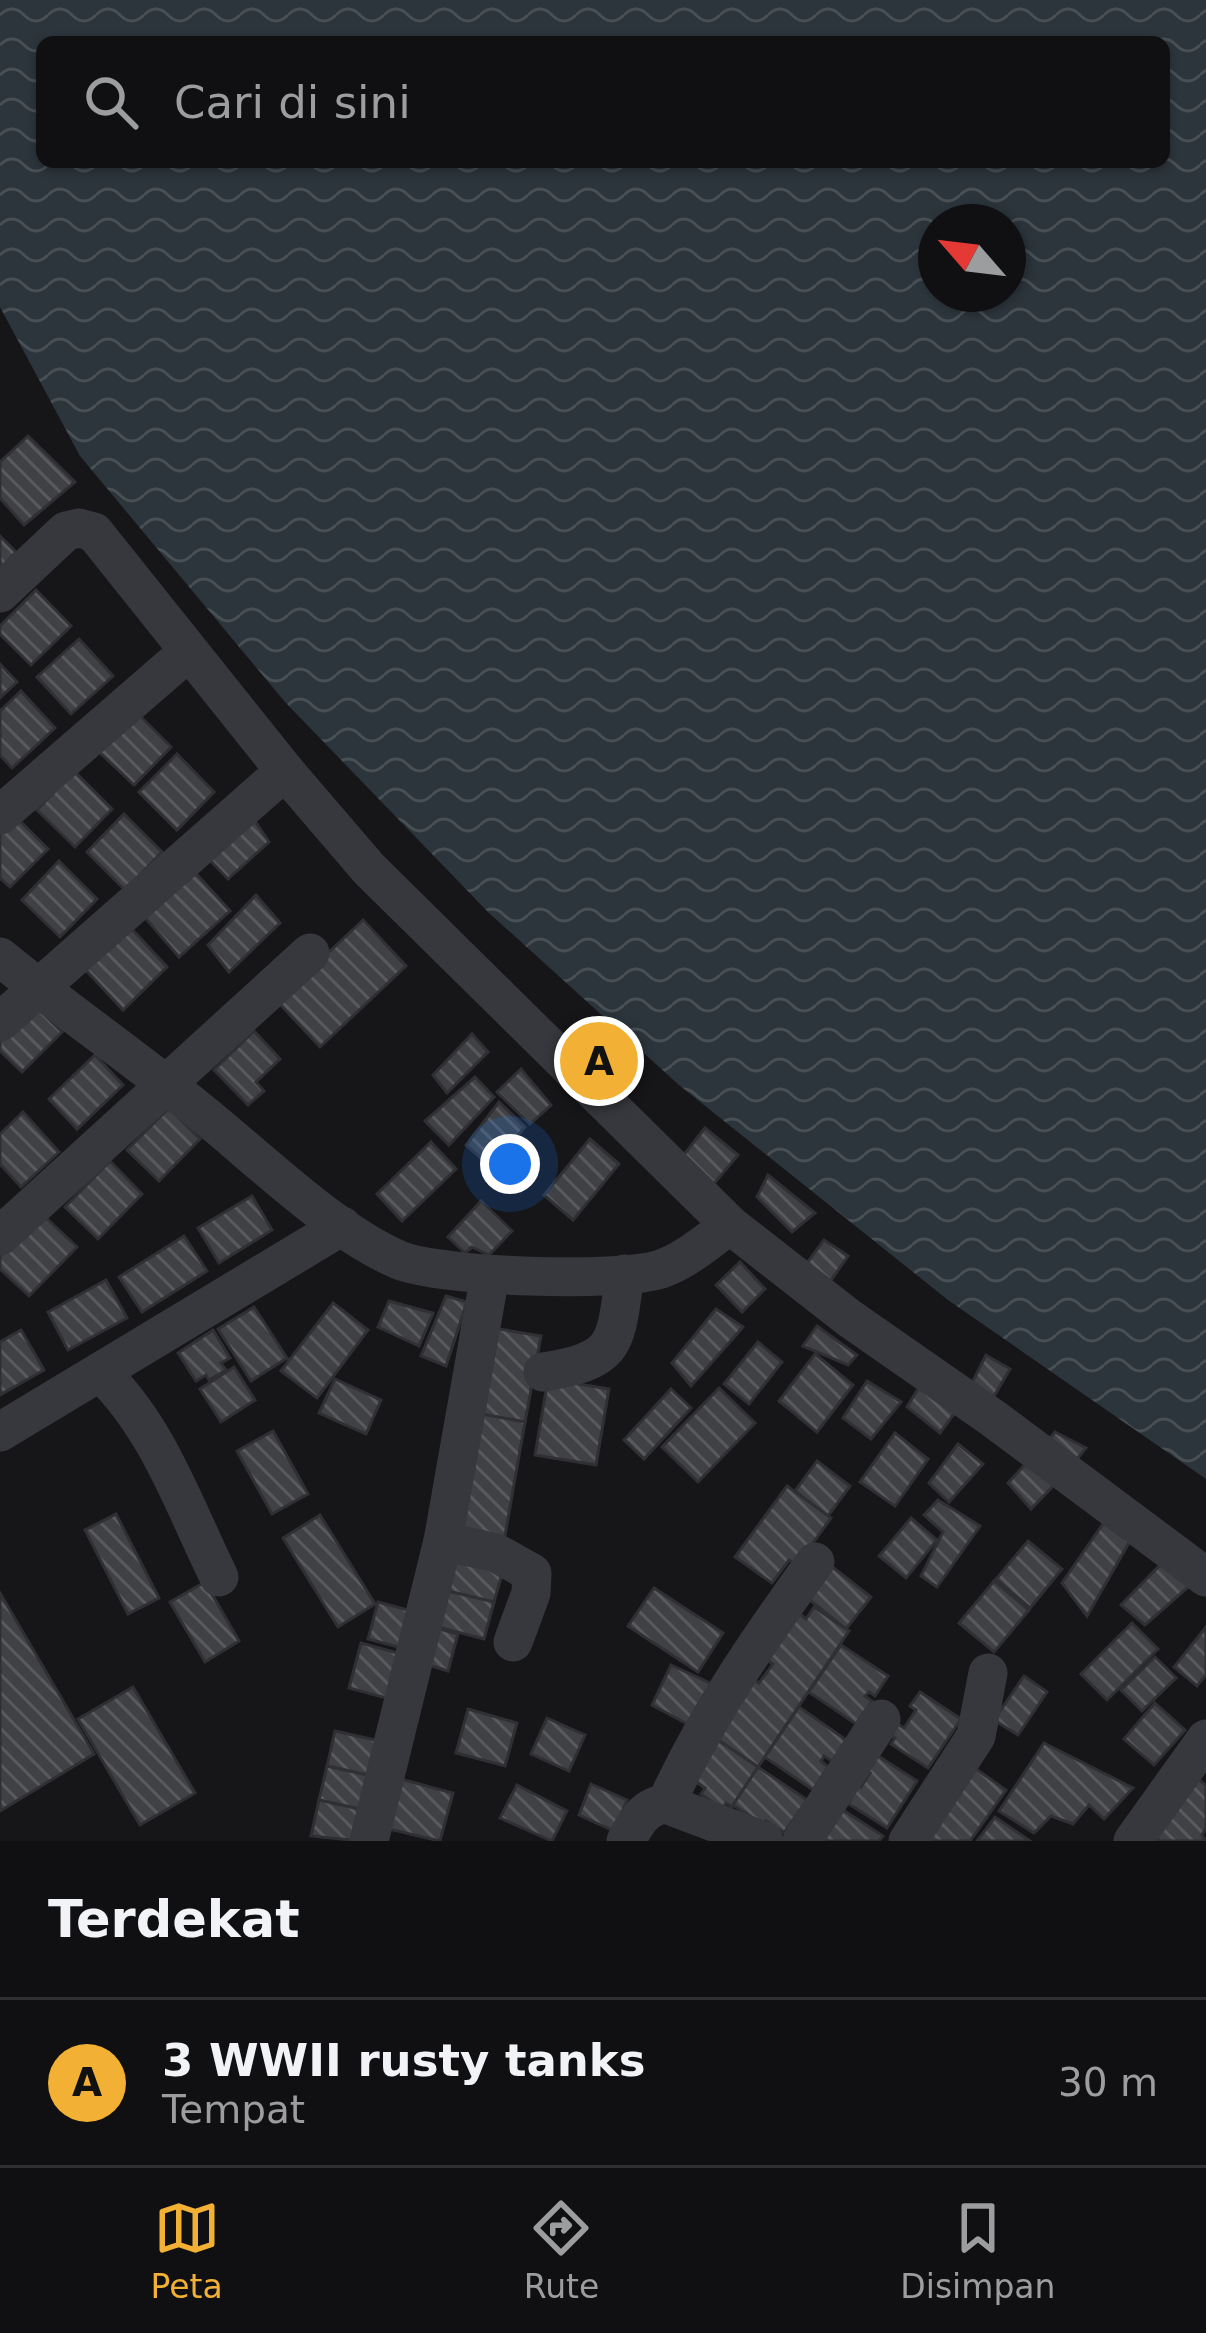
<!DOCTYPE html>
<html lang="id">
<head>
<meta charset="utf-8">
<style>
	:root { --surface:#101012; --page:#19191b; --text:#f1f3f6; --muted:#9c9d9f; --line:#303032; --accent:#f2b134 }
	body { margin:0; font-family:"DejaVu Sans",sans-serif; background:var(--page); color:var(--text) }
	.compass { position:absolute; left:918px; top:204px; width:108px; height:108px; border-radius:50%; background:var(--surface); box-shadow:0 3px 9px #0004; rotate:298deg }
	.you { position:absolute; left:510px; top:1164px; width:42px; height:42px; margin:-30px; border:9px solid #fff; border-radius:50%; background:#1a73e8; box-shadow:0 0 0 18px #1a73e833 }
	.badge { display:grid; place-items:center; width:78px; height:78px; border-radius:50%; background:var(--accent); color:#111; font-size:39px; font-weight:700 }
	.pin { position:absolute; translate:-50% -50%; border:6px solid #fff; box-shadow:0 3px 12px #0006 }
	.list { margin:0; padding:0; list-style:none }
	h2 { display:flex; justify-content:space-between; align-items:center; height:156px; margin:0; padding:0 48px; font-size:51px }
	h2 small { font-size:39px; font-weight:400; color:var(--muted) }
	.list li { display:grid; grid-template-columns:78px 1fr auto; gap:36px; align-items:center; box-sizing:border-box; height:168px; padding:0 48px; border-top:3px solid var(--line) }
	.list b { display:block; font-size:45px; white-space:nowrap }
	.list p { margin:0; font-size:39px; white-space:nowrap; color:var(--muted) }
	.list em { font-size:39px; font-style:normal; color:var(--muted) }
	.icon { flex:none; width:66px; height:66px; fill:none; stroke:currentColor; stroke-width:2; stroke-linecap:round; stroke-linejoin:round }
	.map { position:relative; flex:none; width:1206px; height:1841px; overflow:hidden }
	.search { position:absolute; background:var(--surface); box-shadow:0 3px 9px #0004; left:36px; right:36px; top:36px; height:132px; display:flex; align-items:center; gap:30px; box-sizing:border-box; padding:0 42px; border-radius:18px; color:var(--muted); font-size:45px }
	.sheet { height:324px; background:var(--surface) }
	nav { display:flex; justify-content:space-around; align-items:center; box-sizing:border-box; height:168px; border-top:3px solid var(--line); background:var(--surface); font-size:33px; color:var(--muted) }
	nav a { display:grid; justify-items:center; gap:6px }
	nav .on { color:var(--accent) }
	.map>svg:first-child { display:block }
	.water { fill:url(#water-waves); fill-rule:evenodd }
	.building { fill:url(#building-back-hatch); stroke:#303034; stroke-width:3 }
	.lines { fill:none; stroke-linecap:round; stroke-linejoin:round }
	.minor { stroke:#37383d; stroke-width:39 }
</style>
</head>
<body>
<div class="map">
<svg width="1206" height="1841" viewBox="0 0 1206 1841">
	<defs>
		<pattern id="water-waves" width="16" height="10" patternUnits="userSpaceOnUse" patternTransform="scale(3)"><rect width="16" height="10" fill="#2c353c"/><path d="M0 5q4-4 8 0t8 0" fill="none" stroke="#485056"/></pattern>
		<pattern id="building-back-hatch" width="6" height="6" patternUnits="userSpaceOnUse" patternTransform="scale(3)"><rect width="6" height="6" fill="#404145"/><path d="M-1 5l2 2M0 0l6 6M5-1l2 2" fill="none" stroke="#595a5e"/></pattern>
	</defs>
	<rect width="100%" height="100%" fill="#161618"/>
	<path class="water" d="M0 0H1206V1479L948 1300 679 1085 488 912 285 702 80 456 0 307ZM42 42H1164V162H42ZM936 222H1008V294H936Z"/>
	<g class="building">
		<polygon points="28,436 75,482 24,525 0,498 0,462"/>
		<polygon points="0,536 16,552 0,569"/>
		<polygon points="36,590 71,626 31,665 0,634 0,626"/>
		<polygon points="79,639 113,676 71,714 37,677"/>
		<polygon points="0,664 17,682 0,698"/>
		<polygon points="21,691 55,728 12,768 0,755 0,711"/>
		<polygon points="133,709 171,747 134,785 95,748"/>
		<polygon points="177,754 214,792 177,830 139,792"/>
		<polygon points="74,771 112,809 75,847 37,810"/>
		<polygon points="10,811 48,849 10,887 0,878 0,821"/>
		<polygon points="124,814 162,852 125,890 87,852"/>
		<polygon points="251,815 269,842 228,879 208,858"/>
		<polygon points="59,861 97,899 60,937 22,900"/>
		<polygon points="191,868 230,911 179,957 141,913"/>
		<polygon points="256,895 280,923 229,972 208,945"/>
		<polygon points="363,920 406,966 320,1047 277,1001"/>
		<polygon points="130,927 167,967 123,1010 85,969"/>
		<polygon points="30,1000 62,1032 22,1072 0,1051 0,1030"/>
		<polygon points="254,1031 280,1059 256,1082 264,1091 248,1105 214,1070"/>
		<polygon points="472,1034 488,1052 447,1093 433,1075"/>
		<polygon points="95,1055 123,1085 77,1129 49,1099"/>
		<polygon points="521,1069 551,1105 530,1124 497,1092"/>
		<polygon points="475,1077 494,1097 449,1145 425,1121"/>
		<polygon points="499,1102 525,1127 491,1167 466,1145"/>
		<polygon points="169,1108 200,1139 159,1181 127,1150"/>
		<polygon points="23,1112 59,1152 21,1187 0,1164 0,1134"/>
		<polygon points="705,1128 738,1155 707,1192 675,1166"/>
		<polygon points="590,1139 619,1164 573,1220 544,1195"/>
		<polygon points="431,1142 456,1169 402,1221 377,1194"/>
		<polygon points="110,1161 142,1194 98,1239 65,1207"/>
		<polygon points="768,1175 815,1213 792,1232 757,1197"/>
		<polygon points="252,1196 272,1230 219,1263 198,1228"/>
		<polygon points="481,1201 512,1231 489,1255 472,1247 465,1253 448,1237"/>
		<polygon points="41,1213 77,1247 29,1296 0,1269 0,1256"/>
		<polygon points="184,1236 207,1271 142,1312 119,1277"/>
		<polygon points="824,1240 848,1256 827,1286 804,1267"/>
		<polygon points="740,1262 765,1289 742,1312 716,1285"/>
		<polygon points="106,1280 127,1318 68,1350 48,1312"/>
		<polygon points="446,1296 467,1302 446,1366 421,1356"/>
		<polygon points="389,1301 433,1313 419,1346 378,1327"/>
		<polygon points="333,1303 368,1330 317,1398 281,1371"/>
		<polygon points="254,1307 287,1358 251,1381 218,1329"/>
		<polygon points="716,1309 743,1327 691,1386 672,1363"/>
		<polygon points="817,1326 857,1355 848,1365 803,1346"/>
		<polygon points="487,1327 541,1336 525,1422 471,1412"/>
		<polygon points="21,1330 44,1370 0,1395 0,1342"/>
		<polygon points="213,1330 230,1358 221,1363 226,1370 209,1380 206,1375 196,1381 178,1353"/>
		<polygon points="758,1342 782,1362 749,1404 724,1384"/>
		<polygon points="815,1354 853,1385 817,1432 779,1401"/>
		<polygon points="986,1355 1010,1369 993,1398 971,1385"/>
		<polygon points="234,1367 255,1400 221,1422 200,1389"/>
		<polygon points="335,1379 381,1400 366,1434 319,1413"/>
		<polygon points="548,1379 609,1389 596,1465 535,1455"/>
		<polygon points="867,1381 901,1402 871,1439 843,1418"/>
		<polygon points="921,1384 959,1407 940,1433 907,1407"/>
		<polygon points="719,1388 755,1423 698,1482 662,1447"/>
		<polygon points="671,1389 691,1408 644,1459 624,1440"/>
		<polygon points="471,1412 525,1422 503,1547 448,1538"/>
		<polygon points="273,1431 308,1494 272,1514 237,1451"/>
		<polygon points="1055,1432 1086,1448 1072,1465 1045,1445"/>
		<polygon points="895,1433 928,1459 895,1506 860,1482"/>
		<polygon points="958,1444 983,1464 949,1502 929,1483"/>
		<polygon points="1032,1457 1058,1481 1031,1509 1008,1483"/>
		<polygon points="817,1461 850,1486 828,1516 795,1491"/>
		<polygon points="787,1486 831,1518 797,1565 789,1560 772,1583 735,1557"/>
		<polygon points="938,1500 980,1526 937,1587 921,1576 943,1532 924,1515"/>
		<polygon points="116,1514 159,1598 128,1614 85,1530"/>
		<polygon points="320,1515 375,1604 338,1627 283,1538"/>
		<polygon points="911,1518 937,1540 906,1578 879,1556"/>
		<polygon points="1107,1518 1130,1541 1087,1616 1062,1583"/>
		<polygon points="1028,1541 1062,1569 1030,1608 996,1579"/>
		<polygon points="451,1550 506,1560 494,1602 439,1589"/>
		<polygon points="1164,1561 1194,1582 1145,1625 1121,1605"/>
		<polygon points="826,1562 871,1597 846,1629 801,1593"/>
		<polygon points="994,1581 1029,1610 994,1652 959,1623"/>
		<polygon points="205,1582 239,1641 205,1662 170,1602"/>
		<polygon points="654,1588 723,1633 698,1672 628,1626"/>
		<polygon points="439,1589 494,1602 484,1639 430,1625"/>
		<polygon points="0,1593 94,1754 0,1811"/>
		<polygon points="378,1602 423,1614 413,1651 368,1639"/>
		<polygon points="814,1607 849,1631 758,1767 718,1740 751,1678 759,1683 773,1664 765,1659 797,1612 806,1619"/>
		<polygon points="1132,1623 1158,1649 1107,1700 1081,1674"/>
		<polygon points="425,1625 458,1634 448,1671 415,1661"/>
		<polygon points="1206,1627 1206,1675 1197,1686 1174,1667"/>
		<polygon points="361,1643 409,1656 397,1701 349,1688"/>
		<polygon points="841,1645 888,1676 875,1696 869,1692 865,1696 872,1701 856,1724 809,1692"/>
		<polygon points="1155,1657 1176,1678 1142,1711 1121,1690"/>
		<polygon points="671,1665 712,1684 693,1727 652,1705"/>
		<polygon points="1024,1676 1047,1692 1018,1735 994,1720"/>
		<polygon points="133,1687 195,1793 140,1825 78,1719"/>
		<polygon points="920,1692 961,1719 928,1768 891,1744 895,1738 891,1735 898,1724 904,1728 916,1710 910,1706"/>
		<polygon points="1155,1703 1185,1730 1154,1765 1124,1739"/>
		<polygon points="799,1707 846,1740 832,1761 824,1756 821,1761 828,1767 813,1790 765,1757"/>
		<polygon points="468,1709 517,1723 505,1766 456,1753"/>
		<polygon points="547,1718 585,1735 569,1771 531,1754"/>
		<polygon points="335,1731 384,1742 376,1777 327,1766"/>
		<polygon points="711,1735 758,1767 732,1807 726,1803 722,1809 701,1794 705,1788 684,1774"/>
		<polygon points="1044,1743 1133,1788 1104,1819 1089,1805 1073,1824 1051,1816 1034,1833 999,1811"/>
		<polygon points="875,1754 917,1781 887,1828 849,1804 856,1784 861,1787 870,1773 865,1770"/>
		<polygon points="966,1762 1006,1790 970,1841 910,1841"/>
		<polygon points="327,1766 376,1777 368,1811 319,1800"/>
		<polygon points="758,1767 807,1800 784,1833 766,1821 764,1825 733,1805"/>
		<polygon points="393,1777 453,1793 440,1841 380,1827"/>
		<polygon points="1195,1777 1206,1785 1206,1828 1202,1835 1206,1841 1160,1841 1156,1838"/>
		<polygon points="591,1784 627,1800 614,1831 579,1815"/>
		<polygon points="517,1785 567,1811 552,1841 500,1818"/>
		<polygon points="319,1800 368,1811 361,1841 311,1836"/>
		<polygon points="834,1804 883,1836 879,1841 826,1841 814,1834"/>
		<polygon points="995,1817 1030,1841 977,1841"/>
	</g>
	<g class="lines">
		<g class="minor">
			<polyline points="0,593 66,531 79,528 94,532 285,771 369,869 730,1225 849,1318 994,1419 1206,1577"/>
			<polyline points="0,815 188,652"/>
			<path d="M0 957C66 1011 136 1059 202 1113 259 1159 333 1232 399 1260 440 1277 619 1283 661 1269 687 1260 709 1240 730 1225"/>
			<polyline points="0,1022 285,771"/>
			<polyline points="0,1236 310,953"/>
			<path d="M100 1372C158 1427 184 1506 219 1577"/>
			<path d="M543 1372C619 1360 615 1344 625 1274"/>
			<polyline points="0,1432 342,1226"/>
			<polyline points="443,1541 496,1553 532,1573 531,1593 513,1642"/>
			<path d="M666 1804C706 1716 759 1640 815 1562"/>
			<polyline points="369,1841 443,1541 490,1275"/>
			<path d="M626 1841C636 1823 644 1806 666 1804L764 1841"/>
			<polyline points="802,1841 881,1719"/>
			<polyline points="908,1841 976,1736 988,1673"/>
			<polyline points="1133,1841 1206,1739"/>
		</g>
	</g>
</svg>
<svg class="compass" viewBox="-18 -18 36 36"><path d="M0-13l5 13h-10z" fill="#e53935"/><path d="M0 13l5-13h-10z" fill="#9c9d9f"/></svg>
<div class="you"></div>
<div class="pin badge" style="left:599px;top:1061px">A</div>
<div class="search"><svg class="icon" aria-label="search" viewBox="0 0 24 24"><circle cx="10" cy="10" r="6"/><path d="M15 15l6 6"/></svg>Cari di sini</div>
</div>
<section class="sheet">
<h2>Terdekat<small></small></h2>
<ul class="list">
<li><span class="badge">A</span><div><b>3 WWII rusty tanks</b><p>Tempat</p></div><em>30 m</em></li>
</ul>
</section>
<nav>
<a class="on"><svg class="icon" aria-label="map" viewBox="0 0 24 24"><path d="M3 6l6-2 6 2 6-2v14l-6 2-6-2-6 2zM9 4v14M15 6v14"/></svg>Peta</a>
<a><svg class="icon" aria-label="directions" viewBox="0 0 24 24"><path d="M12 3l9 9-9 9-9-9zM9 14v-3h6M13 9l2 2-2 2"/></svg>Rute</a>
<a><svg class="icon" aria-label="saved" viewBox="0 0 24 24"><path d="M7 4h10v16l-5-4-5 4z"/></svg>Disimpan</a>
</nav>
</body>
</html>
